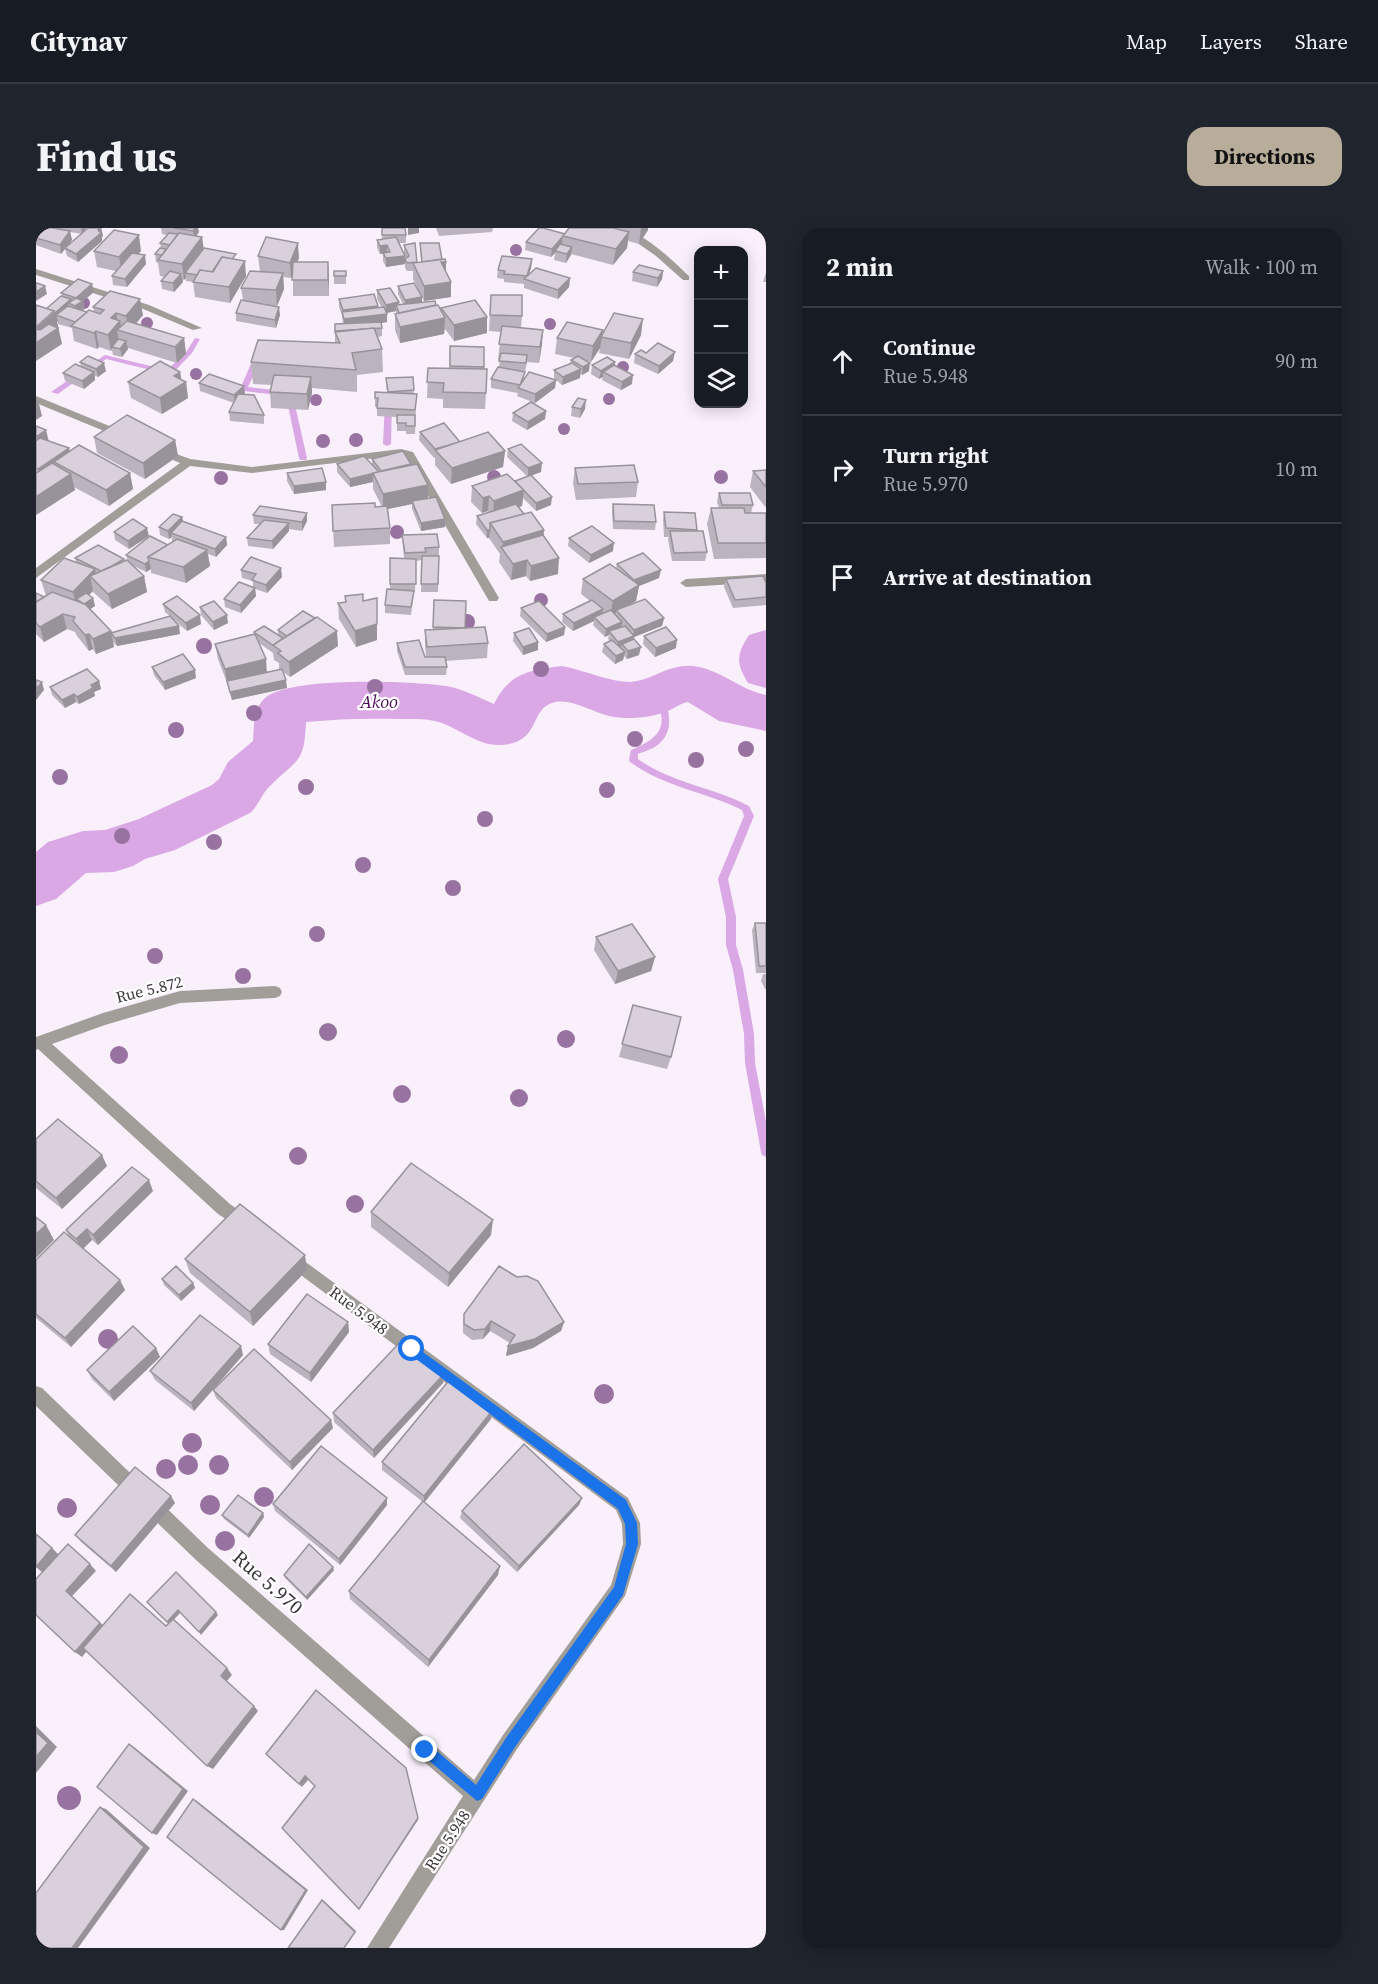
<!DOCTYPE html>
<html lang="en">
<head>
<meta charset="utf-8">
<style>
	:root { --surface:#171b24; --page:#20242c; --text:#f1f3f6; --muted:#9ea1a6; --line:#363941; --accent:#b7ad9a }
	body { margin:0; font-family:"Source Serif 4",serif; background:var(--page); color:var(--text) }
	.controls { position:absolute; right:18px; top:18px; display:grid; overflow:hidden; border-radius:12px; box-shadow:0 3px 15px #0003 }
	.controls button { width:54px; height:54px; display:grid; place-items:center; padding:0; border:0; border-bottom:2px solid var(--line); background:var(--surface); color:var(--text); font:30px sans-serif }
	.stop { position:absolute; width:18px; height:18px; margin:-14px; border:4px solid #1a73e8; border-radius:50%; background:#fff }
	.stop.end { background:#1a73e8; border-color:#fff; box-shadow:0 2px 6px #0008 }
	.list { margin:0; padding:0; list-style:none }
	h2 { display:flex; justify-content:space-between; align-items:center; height:78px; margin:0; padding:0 24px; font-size:26px }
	h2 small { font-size:20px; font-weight:400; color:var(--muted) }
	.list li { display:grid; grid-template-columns:39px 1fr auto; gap:18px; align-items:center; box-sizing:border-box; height:108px; padding:0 24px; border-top:2px solid var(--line) }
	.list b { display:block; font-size:22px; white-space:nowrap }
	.list p { margin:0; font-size:20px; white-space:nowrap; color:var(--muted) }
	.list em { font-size:20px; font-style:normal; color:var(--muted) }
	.icon { flex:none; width:33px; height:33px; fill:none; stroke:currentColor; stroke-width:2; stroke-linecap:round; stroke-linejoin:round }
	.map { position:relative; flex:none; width:730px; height:1720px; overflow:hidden; border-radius:18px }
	header { display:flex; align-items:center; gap:36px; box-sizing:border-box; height:84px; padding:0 30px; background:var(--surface); border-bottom:2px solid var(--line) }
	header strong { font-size:28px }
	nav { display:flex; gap:33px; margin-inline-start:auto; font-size:21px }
	.intro { display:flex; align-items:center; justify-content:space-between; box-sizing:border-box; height:144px; padding:0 36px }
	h1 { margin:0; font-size:42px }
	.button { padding:15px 27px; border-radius:18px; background:var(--accent); color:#111; font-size:21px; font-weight:700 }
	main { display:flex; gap:36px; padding:0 36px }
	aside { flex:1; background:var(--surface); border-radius:18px; box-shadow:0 3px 15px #0003 }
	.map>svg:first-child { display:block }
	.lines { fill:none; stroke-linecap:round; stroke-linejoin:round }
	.stream { fill:#d9a8e5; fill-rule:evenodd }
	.river { fill:#d9a8e5; fill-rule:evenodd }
	.street { fill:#a19e99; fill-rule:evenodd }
	.tree { fill:#9872a0 }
	.wall { fill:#bbb3bd; fill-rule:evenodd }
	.shaded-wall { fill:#98929a }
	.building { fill:#d9d0dc; stroke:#98929a; stroke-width:1.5 }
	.route { fill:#1a73e8 }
	.labels { text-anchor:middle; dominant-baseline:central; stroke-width:4.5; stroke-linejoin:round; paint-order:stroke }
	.street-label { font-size:16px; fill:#3a363b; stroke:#fff }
	.water-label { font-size:18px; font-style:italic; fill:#490b56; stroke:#fff }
	.near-street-label { font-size:20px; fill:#3a363b; stroke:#fff }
</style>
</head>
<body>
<header>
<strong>Citynav</strong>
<nav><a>Map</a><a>Layers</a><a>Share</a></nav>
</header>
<div class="intro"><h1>Find us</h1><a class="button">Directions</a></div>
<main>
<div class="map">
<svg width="730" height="1720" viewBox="0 0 730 1720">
	<rect width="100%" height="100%" fill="#faf0fc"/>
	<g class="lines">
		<g class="stream">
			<polygon points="159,110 164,111 156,125 135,147 70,131 22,166 15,164 69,127 131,142 151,123"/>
			<polygon points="218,129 225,131 212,159 256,164 271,230 270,232 264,232 263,230 250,168 208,163 204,161"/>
			<polygon points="349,173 356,175 355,216 351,218 347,216"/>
			<path d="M622 463 625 464C633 479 639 501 624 515 619 520 610 523 602 526V531C635 555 677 559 713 578L718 588 692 651 700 689V717L707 742 718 806 719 835 730 894V929L726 927 725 924 709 835 708 806 697 742 690 717V689L682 651 708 588 706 582C668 563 630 560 594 534L593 532 595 522C626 509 633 498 618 466Z"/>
		</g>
		<g class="river">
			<path d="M730 402V460L712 455C700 435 700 427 713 407Z"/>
			<path d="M526 438C548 442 573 454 594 454 616 453 631 436 657 438 684 441 704 462 730 467V503L683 493 652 474C645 475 639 480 632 483 614 490 592 492 573 488 555 484 534 469 516 475 493 482 505 517 462 517 441 517 422 500 403 494 390 490 375 491 362 491 331 490 301 491 270 494 268 538 261 530 233 559 225 567 223 577 214 585L139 622 109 631 97 638 78 644 50 645 20 671 0 678V624L12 614 28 609 47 603 69 602 103 591 176 557 183 551 192 534 217 513C218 498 217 481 229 470 253 448 377 453 410 458 427 461 442 469 458 476 473 445 494 442 526 438Z"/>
		</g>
		<g class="street">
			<path d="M580 0C604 0 636 32 653 48V52H647L620 28Z"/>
			<polygon points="0,41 113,77 166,100 157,102 107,81 0,47"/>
			<polygon points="0,168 93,206 94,208 89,211 85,210 0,175"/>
			<polygon points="122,219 154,231 216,239 365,221 377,224 463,370 461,373 453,373 369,228 365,227 216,245 154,238 0,350 0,340 144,235 118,224 117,222"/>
			<polygon points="730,346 730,354 650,359 644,355 650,351"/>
			<polygon points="239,758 244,760 246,764 244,768 239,770 144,775 69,797 16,816 194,976 216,992 218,997 216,1002 210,1004 182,986 2,821 0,822 0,809 67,785 144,763"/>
			<polygon points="256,1024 592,1270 604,1295 605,1316 589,1368 481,1521 353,1720 331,1720 427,1568 160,1332 0,1178 0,1158 6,1160 172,1320 438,1552 467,1507 575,1357 587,1316 586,1296 580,1282 250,1036 248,1031 250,1026"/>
		</g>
	</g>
	<g class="tree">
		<circle cx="480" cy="22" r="6"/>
		<circle cx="48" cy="75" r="6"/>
		<circle cx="111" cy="95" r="6"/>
		<circle cx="514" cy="96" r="6"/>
		<circle cx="587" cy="139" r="6"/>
		<circle cx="160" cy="146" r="6"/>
		<circle cx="573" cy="171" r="6"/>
		<circle cx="280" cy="172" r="6"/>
		<circle cx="528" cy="201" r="6"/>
		<circle cx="320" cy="212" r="7"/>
		<circle cx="287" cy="213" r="7"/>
		<circle cx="458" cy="249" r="7"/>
		<circle cx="685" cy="249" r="7"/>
		<circle cx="185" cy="250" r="7"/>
		<circle cx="361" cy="304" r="7"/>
		<circle cx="505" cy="372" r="7"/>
		<circle cx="431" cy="394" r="8"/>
		<circle cx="168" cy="418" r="8"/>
		<circle cx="505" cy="441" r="8"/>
		<circle cx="339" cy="459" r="8"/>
		<circle cx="218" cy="485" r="8"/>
		<circle cx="140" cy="502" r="8"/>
		<circle cx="599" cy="511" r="8"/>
		<circle cx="710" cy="521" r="8"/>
		<circle cx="660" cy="532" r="8"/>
		<circle cx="24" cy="549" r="8"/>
		<circle cx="270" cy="559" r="8"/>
		<circle cx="571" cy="562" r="8"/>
		<circle cx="449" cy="591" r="8"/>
		<circle cx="86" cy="608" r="8"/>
		<circle cx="178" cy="614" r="8"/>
		<circle cx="327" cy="637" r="8"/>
		<circle cx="417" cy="660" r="8"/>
		<circle cx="281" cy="706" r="8"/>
		<circle cx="119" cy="728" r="8"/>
		<circle cx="207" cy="748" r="8"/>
		<circle cx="292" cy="804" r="9"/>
		<circle cx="530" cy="811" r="9"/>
		<circle cx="83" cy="827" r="9"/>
		<circle cx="366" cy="866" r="9"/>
		<circle cx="483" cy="870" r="9"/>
		<circle cx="262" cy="928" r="9"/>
		<circle cx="319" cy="976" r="9"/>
		<circle cx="72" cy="1111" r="10"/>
		<circle cx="568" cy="1166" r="10"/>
		<circle cx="156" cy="1215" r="10"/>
		<circle cx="152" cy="1237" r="10"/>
		<circle cx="183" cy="1237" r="10"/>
		<circle cx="130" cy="1241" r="10"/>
		<circle cx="228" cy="1269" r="10"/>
		<circle cx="174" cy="1277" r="10"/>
		<circle cx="31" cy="1280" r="10"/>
		<circle cx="189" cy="1313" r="10"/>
		<circle cx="33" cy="1570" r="12"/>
	</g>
	<g class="wall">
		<path d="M0 0H50L46 5 65 0 67 8 66 9V13L42 34 31 28 29 21 25 26 0 17ZM34 4 46 6 32 18 36 12Z"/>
		<polygon points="125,0 162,0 163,4 160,8 166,9 168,21 200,31 210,48 194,75 159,69 157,54 150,53 150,50 148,52 146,52 147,54 138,64 126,61 125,53 129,49 124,48 122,35 120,34 119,26 125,20 124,15 131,7 126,6"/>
		<polygon points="346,0 370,7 370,15 363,15 369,28 369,36 350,39 347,33 347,26 344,26 341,20 341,12 346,11"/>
		<polygon points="400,0 457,0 456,4 403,8"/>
		<polygon points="533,0 612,0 612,2 603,16 592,13 591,20 577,37 535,26 530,35 518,32 519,25 515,29 489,22 490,14 529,6"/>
		<polygon points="384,15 406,31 410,43 415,69 388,73 386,69 386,74 400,77 405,83 405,80 451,89 451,105 418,113 409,101 408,106 364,115 359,102 359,86 360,85 360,83 351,85 351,94 346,95 346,108 342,109 346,121 347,144 321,147 321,164 276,160 276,165 272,182 235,180 234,164 236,157 217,156 215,134 299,115 299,96 307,96 306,87 303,79 303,71 342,80 346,80 341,71 341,62 363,77 367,76 362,66 362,58 385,67 377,51 377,43 371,43 369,40 369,31 370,30 368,26 368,17 381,35 385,34"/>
		<polygon points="58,23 105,23 102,26 110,36 91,59 77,57 76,48 80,43 61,39"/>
		<polygon points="222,28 263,30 261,34 292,34 293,68 257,68 257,46 255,50 247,49 248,61 241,78 244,87 240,100 200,93 200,85 207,72 205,60 224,44"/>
		<polygon points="496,31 495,40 493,46 534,50 533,59 522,71 488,60 488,56 468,54 468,51 461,50 462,42"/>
		<polygon points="310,43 310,56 298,56 298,48"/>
		<polygon points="627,43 626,51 621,59 596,53 597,44"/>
		<polygon points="730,44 730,54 727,54"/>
		<polygon points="58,64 47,73 48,81 46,83 51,84 58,84 57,79 107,87 100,95 148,110 150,126 141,135 92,120 92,121 86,129 77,127 76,122 75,123 63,119 61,121 38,113 36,100 22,96 22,93 21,94 26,116 10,81 26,68 25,65"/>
		<polygon points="455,67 486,88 485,100 507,102 503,135 491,134 489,144 485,143 489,150 519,152 518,150 518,142 534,135 535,132 538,130 519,126 521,110 567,102 567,106 605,107 593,131 563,125 564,120 555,134 552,133 553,143 546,147 544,146 544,150 526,157 520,152 519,160 499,175 481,168 482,165 455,160 455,151 463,139 464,132 462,132 465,104 453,103"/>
		<polygon points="414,118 448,119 448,141 450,165 449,181 407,180 407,171 391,170 392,140 413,140"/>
		<polygon points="610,125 637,133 622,146 598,135 599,126"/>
		<polygon points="44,134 70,143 62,149 59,148 59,152 48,161 29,153 27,145 45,138"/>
		<polygon points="579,134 579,137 596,156 585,162 566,152 567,149 563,151 555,146 556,137"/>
		<polygon points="144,144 145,151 150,154 152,170 126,186 95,170 92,154"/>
		<polygon points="377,149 378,166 380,174 379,206 370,206 370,203 361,203 361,189 341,188 341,179 339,179 339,170 351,165 350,150"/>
		<polygon points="163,155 209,166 228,187 228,196 194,193 193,184 198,175 164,163"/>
		<polygon points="536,179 549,181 544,190 535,188"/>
		<polygon points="510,183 509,191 491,202 476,193 477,185"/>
		<polygon points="0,198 13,213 34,223 94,245 97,261 73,278 38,259 39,262 0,287"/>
		<polygon points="384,204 424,214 469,223 467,239 415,256 399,237 399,229 398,230 383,212"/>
		<polygon points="58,209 139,212 142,228 109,251 61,225"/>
		<polygon points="472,221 505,244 495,247 515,277 500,283 487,270 486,278 483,279 508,308 522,346 494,353 490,348 475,352 463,334 464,326 453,310 451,310 440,296 441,288 453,285 452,283 446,285 435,274 436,258 479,254 492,249 471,229"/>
		<polygon points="336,231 375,237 392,257 392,270 409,291 409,299 385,303 376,281 376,276 352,281 354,300 354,316 298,319 296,277 346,279 337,261 337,254 314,259 301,244 301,236 336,237"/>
		<polygon points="539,240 602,254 600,269 540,272 537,255"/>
		<polygon points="730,242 730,280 714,259 717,243"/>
		<polygon points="251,245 290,254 290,262 258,266 251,253"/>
		<polygon points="683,265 717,277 715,285 730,285 730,330 678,331 671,296 675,280 683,280 681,274"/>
		<polygon points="577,276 620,294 619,302 577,301 576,284"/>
		<polygon points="628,284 661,302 671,324 669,333 636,333 632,311 633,309 628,309 627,292"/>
		<polygon points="271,285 271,293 266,303 253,301 253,303 237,321 212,318 211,310 223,296 218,296 217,287"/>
		<polygon points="146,289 147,293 190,309 191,317 180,329 172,326 174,338 150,355 115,345 115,341 110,344 96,337 108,348 111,364 76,381 57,364 57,363 53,367 57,370 59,378 54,381 75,405 144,406 81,418 77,414 78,419 60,426 57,421 53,423 41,408 39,404 31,401 8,414 0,406 0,365 8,369 10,368 5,352 40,334 39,330 88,331 88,333 92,333 90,327 132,317 137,313 136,313 136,309 133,311 124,307 123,299"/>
		<polygon points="78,304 113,308 93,321 79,312"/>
		<polygon points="366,307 403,319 402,364 385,364 386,332 380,333 379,364 378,364 375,387 349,385 349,377 354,362 354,330 368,330"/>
		<polygon points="533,310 577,323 553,335 532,318"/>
		<polygon points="581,336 623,350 603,358 600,373 593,377 628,390 626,398 598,409 597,412 603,427 591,431 588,428 587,432 579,436 566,424 568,416 574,413 572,411 573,407 569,409 557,397 558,393 537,403 526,394 527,386 554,373 545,366 547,351 580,340"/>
		<polygon points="205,342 246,349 231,365 219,361 220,368 205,385 189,379 188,371 217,359 217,353 206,350"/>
		<polygon points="690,351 730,355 730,377 697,380 688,359"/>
		<polygon points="309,368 341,412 320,419 303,391 302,375 309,375"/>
		<polygon points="398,372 429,400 452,415 451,430 409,433 411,439 410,447 369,447 361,423 361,415 390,429 389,418 389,402 397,402"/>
		<polygon points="127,376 165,396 151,403 129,384"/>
		<polygon points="164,379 192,395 178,402 165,387"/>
		<polygon points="485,380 529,399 528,407 510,414 484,388"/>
		<path d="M242 402 302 418 254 449 246 443 251 460 196 472 191 455 182 431 179 416 218 407V404L242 407ZM223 415 237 425 238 432 243 435V441H244L231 444Z"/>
		<polygon points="478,405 502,422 487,427 477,413"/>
		<polygon points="608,408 640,420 619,429 607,416"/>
		<polygon points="116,439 160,450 129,462 118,447"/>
		<polygon points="63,453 65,461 58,464 59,468 43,476 40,474 29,480 16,467 14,459"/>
		<polygon points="719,695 730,695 730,745 720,745 716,702"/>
		<polygon points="560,709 619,729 615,743 579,756 558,722"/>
		<polygon points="727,746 730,746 730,761 729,761 725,753"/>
		<polygon points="597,777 635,829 631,841 583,829"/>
		<polygon points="0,911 71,938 26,981 0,960"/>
		<polygon points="117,963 62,1017 56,1012 47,1020 89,1062 35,1119 0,1090 0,1032 33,1008 30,1002"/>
		<polygon points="335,984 455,1007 412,1059 335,999"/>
		<polygon points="149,1031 271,1042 217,1098 154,1045"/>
		<polygon points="126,1051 157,1055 159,1060 145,1073 128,1057"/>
		<polygon points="428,1086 528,1094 525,1103 497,1120 470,1128 472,1118 474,1115 454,1103 447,1111 436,1112 427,1105 427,1096"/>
		<polygon points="312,1094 313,1104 275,1154 234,1126 232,1116"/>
		<polygon points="120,1120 124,1129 78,1173 56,1151 51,1142"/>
		<polygon points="207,1127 178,1161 297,1200 256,1242 180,1170 177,1162 158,1183 119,1152 114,1143"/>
		<polygon points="407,1155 338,1230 298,1194 297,1185"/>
		<polygon points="455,1191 388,1274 462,1347 392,1439 314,1371 313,1363 387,1274 346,1242 346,1234"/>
		<polygon points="351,1270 351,1277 304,1337 239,1283 237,1276"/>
		<polygon points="546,1270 543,1277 481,1344 424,1290 426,1283"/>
		<polygon points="139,1275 80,1344 45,1314 39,1307"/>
		<polygon points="227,1285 228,1289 213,1310 188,1291 186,1287"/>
		<polygon points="298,1342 271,1372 249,1350 248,1347"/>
	</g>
	<g class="shaded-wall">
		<polygon points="45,0 50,0 46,6"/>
		<polygon points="65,0 67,8 66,9 66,13 42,34 40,26 62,2"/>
		<polygon points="159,0 162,0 163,4 158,11 157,3"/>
		<polygon points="372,0 383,0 383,5 372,7"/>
		<polygon points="605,0 612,0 612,2 603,16"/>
		<polygon points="34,3 36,12 25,26 24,17"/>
		<polygon points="593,4 591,20 577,37 580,21"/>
		<polygon points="103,7 105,23 86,44 83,29"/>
		<polygon points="527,8 526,16 520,24 519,23 519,25 515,29 516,21"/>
		<polygon points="166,9 168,25 149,45 150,50 148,52 146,36"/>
		<polygon points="262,15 263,30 255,50 254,35"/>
		<polygon points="351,17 351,25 344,26 344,18"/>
		<polygon points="536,19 535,27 530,35 531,26"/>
		<polygon points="109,27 110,36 91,59 89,51"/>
		<polygon points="369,28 369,36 350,39 350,30"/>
		<polygon points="496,31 495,40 491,52 491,48"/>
		<polygon points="209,33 210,48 194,75 193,59"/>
		<polygon points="292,34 293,50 293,68 292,52"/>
		<polygon points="405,34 410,34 410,49"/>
		<polygon points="627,43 626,51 621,59 622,50"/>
		<polygon points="247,45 248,61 241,78 240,62"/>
		<polygon points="145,46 147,54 138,64 137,55"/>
		<polygon points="534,50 533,59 522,71 522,62"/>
		<polygon points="415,54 415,69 388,73 388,58"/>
		<polygon points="56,56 58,64 47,73 48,81 41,87 39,78 41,77 40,70"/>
		<polygon points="9,58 11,66 0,73 0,64"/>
		<polygon points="386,69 386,77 369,80 369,72"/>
		<polygon points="35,71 36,77 32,75 34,82 20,87 22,93 21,94 26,116 0,133 0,99"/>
		<polygon points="104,71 107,87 93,104 90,88"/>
		<polygon points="363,74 363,83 360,77 360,83 350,85 350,77"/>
		<polygon points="342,78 342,86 308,91 307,82"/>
		<polygon points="243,79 244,87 240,100 239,92"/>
		<polygon points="80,85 82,95 84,93 86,103 82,102 81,103 83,113 76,119 75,123 72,107 75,90"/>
		<polygon points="351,86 351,94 308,100 308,91"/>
		<polygon points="451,89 451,105 418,113 418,97"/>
		<polygon points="409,90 408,106 364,115 364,99"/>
		<polygon points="607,91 605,107 593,131 595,115"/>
		<polygon points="507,102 506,117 503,135 504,119"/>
		<polygon points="567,102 564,120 555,134 557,118"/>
		<polygon points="60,103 63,119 61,121 58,105"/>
		<polygon points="148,110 150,126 141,135 139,119"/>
		<polygon points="90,113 92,121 86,129 84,121"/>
		<polygon points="639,124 637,133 622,146 623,138"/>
		<polygon points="579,134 578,143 567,144 567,149 563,151 565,143"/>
		<polygon points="68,135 70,143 62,149 60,141"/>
		<polygon points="554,135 553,143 546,147 547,139"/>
		<polygon points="545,141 544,150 526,157 527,149"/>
		<polygon points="58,144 59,152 48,161 46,153"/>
		<polygon points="144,144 146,156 150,154 152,170 126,186 124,170 138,148"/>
		<polygon points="597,147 596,156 585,162 586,154"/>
		<polygon points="275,149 276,165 272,182 271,166"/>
		<polygon points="520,152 519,160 499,175 499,166"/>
		<polygon points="208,158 209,166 199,176 198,167"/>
		<polygon points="2,172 6,188 0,192 0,173"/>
		<polygon points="550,172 549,181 544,190 545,181"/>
		<polygon points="510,183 509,191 491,202 492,194"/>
		<polygon points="10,202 14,218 0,228 0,209"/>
		<polygon points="139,212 142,228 109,251 107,235"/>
		<polygon points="33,220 37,236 18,234 21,246 6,257 2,241"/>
		<polygon points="469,223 467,239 415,256 416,240"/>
		<polygon points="506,235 505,244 492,249 492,240"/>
		<polygon points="94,245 97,261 73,278 70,262"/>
		<polygon points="35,246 39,262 0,287 0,269"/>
		<polygon points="337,246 337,254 314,259 314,251"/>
		<polygon points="290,254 290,262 258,266 258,258"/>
		<polygon points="392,257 392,273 376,273 376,276 347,282 347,266"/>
		<polygon points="488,262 486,278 457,289 458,273"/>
		<polygon points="453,268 452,283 446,285 447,270"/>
		<polygon points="516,269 515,277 500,283 500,275"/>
		<polygon points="271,285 271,293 266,303 266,294"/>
		<polygon points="146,289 148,298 135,305 136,309 133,311 132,303"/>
		<polygon points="409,291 409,299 385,303 385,295"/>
		<polygon points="253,295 253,303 237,321 236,313"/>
		<polygon points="111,300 113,308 93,321 92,313"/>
		<polygon points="451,302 454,302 453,310 451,310"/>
		<polygon points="508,302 507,318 466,321 467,314"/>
		<polygon points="190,309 191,317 180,329 179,321"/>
		<polygon points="578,315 577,323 553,335 555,327"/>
		<polygon points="171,322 174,338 150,355 147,339"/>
		<polygon points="523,330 522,346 494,353 495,338"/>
		<polygon points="491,332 490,348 475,352 477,336"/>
		<polygon points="113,333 115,341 110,344 109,336"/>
		<polygon points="245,340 246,349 231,365 230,357"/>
		<polygon points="59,341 63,357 54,348 57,363 45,375 40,371 42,378 41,379 37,364"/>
		<polygon points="625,342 623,350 603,358 600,373 582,384 580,382 580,385 574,388 577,373 597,361 598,352"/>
		<polygon points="108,348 111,364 76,381 72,366"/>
		<polygon points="219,360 220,368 205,385 204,377"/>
		<polygon points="57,370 59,378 50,384 48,376"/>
		<polygon points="341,370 341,412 320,419 319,403"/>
		<polygon points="567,381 566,389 558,389 558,393 537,403 538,395"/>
		<polygon points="27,386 31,401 8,414 4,399"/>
		<polygon points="164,387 165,396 151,403 150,395"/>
		<polygon points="191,387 192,395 178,402 177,394"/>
		<polygon points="628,390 626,398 598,409 596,417 586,416 585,420 581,422 582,414 597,409 598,402"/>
		<polygon points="586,394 585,402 573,403 573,407 569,409 570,401"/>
		<polygon points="143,398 144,406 81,418 79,410"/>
		<polygon points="529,399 528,407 510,414 511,406"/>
		<polygon points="75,403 78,419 60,426 57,411"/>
		<polygon points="301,403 302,418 254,449 253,434"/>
		<polygon points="53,406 57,421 53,423 49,407"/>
		<polygon points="641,412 640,420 619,429 620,420"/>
		<polygon points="502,414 502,422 487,427 487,419"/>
		<polygon points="605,419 603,427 591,431 592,423"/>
		<polygon points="589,424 587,432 579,436 580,428"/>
		<polygon points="230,431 231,447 191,456 189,441"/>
		<polygon points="159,442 160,450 129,462 127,454"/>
		<polygon points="250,452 251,460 196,472 194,464"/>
		<polygon points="63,453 65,461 58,464 59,468 43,476 41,469 55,457"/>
		<polygon points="6,454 8,462 0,472 0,461"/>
		<polygon points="38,466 40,474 29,480 26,472"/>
		<polygon points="619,729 615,743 579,756 582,743"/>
		<polygon points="66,927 71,938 26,981 20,970"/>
		<polygon points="113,952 117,963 62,1017 57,1007"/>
		<polygon points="457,992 455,1007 412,1059 413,1045"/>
		<polygon points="10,997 18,1012 0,1030 0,1006"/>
		<polygon points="51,1001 56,1012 46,1022 40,1011"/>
		<polygon points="269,1027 271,1042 217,1098 214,1084"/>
		<polygon points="84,1052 89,1062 35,1119 29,1110"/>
		<polygon points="157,1055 159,1060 145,1073 143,1067"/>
		<polygon points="455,1093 454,1103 447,1111 449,1101"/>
		<polygon points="312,1094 313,1104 275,1154 274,1145"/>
		<polygon points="528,1094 525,1103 497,1120 470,1128 472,1118"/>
		<polygon points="205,1118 207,1127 158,1183 155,1175"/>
		<polygon points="120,1120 124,1129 78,1173 73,1164"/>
		<polygon points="408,1146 407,1155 338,1230 337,1222"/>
		<polygon points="456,1183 455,1191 388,1275 388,1268"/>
		<polygon points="295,1192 297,1200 256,1242 254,1234"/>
		<polygon points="135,1268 139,1275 80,1344 75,1338"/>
		<polygon points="351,1270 351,1277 304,1337 303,1331"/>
		<polygon points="546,1270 543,1277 481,1344 483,1338"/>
		<polygon points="227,1285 228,1289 213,1310 212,1307"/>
		<polygon points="16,1320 23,1327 7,1345 0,1339"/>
		<polygon points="54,1336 60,1343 36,1368 70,1400 46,1429 39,1424 30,1363"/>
		<polygon points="464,1338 462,1347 392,1439 393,1432"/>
		<polygon points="297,1339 298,1342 271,1372 270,1369"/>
		<polygon points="142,1382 144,1385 133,1397 131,1394"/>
		<polygon points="180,1384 182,1387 165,1407 163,1404"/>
		<polygon points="191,1440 196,1447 190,1454 185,1448"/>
		<polygon points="218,1478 222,1483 177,1541 171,1538"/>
		<polygon points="0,1498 21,1519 0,1545"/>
		<polygon points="93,1516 98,1519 152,1563 121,1607 116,1605"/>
		<polygon points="269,1548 272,1552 266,1559 263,1556"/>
		<polygon points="157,1571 161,1573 272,1662 248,1702 245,1702"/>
		<polygon points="64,1579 70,1581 114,1620 42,1720 36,1720"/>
		<polygon points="382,1590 382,1592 324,1680 323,1681"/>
		<polygon points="286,1672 287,1672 320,1703 308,1720"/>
	</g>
	<g class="building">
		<polygon points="0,0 17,0 34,3 24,17 0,10"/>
		<polygon points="52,0 65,0 62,2 65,5 40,26 29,20"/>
		<polygon points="138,0 159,0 157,3"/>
		<polygon points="346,0 369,0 370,7 346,7"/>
		<polygon points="503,0 507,0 529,6 516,21 490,14"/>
		<polygon points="533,0 577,0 593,4 580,21 527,8"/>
		<polygon points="78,2 103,7 83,29 58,23"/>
		<polygon points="133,5 142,6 134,17 124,15"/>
		<polygon points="143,5 166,9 146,36 122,32"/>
		<polygon points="230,9 262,15 254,35 222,28"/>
		<polygon points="360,9 369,28 350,30 347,25 354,24 351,17 344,18 341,12"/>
		<polygon points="379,15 381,34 371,35 369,31 373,28 368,17"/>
		<polygon points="384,15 403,15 406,31 386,34"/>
		<polygon points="524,16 536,19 531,26 519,23"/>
		<polygon points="124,20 130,21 126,27 119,26"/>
		<polygon points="168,20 200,26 196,31 186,29 176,44 164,42 161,47 149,45"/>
		<polygon points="96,25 109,27 89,51 76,48"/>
		<polygon points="466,28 496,31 491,48 468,46 469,43 462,42"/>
		<polygon points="186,29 209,33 193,59 157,54 164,42 177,44"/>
		<polygon points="409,31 410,34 405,34 415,54 388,58 377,35"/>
		<polygon points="257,34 292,34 292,52 256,52"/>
		<polygon points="603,37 627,43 622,50 597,44"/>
		<polygon points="500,40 534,50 522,62 488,51"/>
		<polygon points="134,43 145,46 137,55 125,53"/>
		<polygon points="214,43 247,45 240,62 205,60"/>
		<rect x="298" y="43" width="12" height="5"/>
		<polygon points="42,51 56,56 40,70 25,65"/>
		<polygon points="0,55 1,55 9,58 0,64"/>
		<polygon points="378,55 386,69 369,72 362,58"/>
		<polygon points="354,60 363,74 350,77 341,62"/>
		<polygon points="74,63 104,71 90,88 80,85 75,90 84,93 72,107 60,103 58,105 35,98 53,82 64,86 68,82 57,79"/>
		<polygon points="338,66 342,78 307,82 303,71"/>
		<polygon points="455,67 486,67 486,88 454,87"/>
		<polygon points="25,68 35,71 19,85 18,83 10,81"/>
		<polygon points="40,70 47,73 39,78 32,75"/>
		<polygon points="205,72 243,79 239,92 200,85"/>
		<polygon points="439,72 451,89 418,97 405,80"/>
		<polygon points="399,73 400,77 363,85 360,77"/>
		<polygon points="0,77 18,83 0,99"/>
		<polygon points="402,77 409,90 364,99 359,86"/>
		<polygon points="32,78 51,84 39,94 20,87"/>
		<polygon points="348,79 351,86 308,91 306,84"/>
		<polygon points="578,85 607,91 595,115 565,109"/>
		<polygon points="91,93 148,110 139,119 81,102"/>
		<polygon points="345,94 346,100 299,103 299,96"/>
		<polygon points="531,94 567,102 557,118 521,110"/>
		<polygon points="13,96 22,100 0,115 0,101 4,102"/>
		<polygon points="466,98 507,102 504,119 463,116"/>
		<polygon points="338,100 346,121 316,125 320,142 215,134 222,112 304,115 299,104"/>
		<polygon points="82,111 90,113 84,121 76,119"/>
		<polygon points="622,115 639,124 623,138 599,126 605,122 610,125"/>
		<polygon points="414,118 448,119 448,139 414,138"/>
		<polygon points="465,125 491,127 490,135 463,133"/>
		<polygon points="52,128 68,135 60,141 44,134"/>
		<polygon points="542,128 554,135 547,139 535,132"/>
		<polygon points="571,129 579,134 565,143 556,137"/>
		<polygon points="124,133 144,144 138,148 150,154 124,170 92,154"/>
		<polygon points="536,135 545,141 527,149 518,142"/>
		<polygon points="39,136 58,144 46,153 27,145"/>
		<polygon points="578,137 597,147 586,154 567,144"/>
		<polygon points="462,139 489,144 484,157 455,151"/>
		<polygon points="392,140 451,141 450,165 407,164 408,155 391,154"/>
		<polygon points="493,144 520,152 499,166 482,160"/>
		<polygon points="173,146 208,158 198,167 163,155"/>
		<polygon points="238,147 275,149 271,166 234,164"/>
		<polygon points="377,149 378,162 352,164 350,150"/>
		<polygon points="339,164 381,166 379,182 341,180 342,170 339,170"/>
		<polygon points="202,166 218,167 228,187 193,184"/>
		<polygon points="542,170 550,172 545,181 536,179"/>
		<polygon points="495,174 510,183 492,194 477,185"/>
		<polygon points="91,187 139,212 107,235 58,209"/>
		<polygon points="361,187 379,187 379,198 370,198 370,195 361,195"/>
		<polygon points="408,195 424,214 399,221 384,204"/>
		<polygon points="0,198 10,202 0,209"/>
		<polygon points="452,204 469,223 416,240 399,222"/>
		<polygon points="4,210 33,220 2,241 0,241 0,213"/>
		<polygon points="485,216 506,235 492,240 472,221"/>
		<polygon points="43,217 94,245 70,262 18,234"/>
		<polygon points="367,223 375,236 345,243 336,231"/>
		<polygon points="328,228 343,244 314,251 301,236"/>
		<polygon points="16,235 35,246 0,269 0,245"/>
		<polygon points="381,236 392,257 347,266 337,245"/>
		<polygon points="598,237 602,254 542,256 539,240"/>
		<polygon points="286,240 290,254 258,258 251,245"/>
		<polygon points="730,242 730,259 717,243"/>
		<polygon points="471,246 488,262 458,273 453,268 447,270 436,258"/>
		<polygon points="495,247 516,269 500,275 479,253"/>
		<polygon points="683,265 714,265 717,277 686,277"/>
		<polygon points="400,269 409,291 385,295 376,273"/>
		<polygon points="339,275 339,279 351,278 354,300 297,303 296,277"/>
		<polygon points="480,276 488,286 454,295 454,302 451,302 441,288"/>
		<polygon points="577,276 618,277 620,294 578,293"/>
		<polygon points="224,278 271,285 266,294 217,287"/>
		<polygon points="675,280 708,280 709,285 730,285 730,315 682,315"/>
		<polygon points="495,284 508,302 467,314 454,295"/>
		<polygon points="628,284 659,285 661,302 630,300"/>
		<polygon points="137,286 146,289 132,303 123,299"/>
		<polygon points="97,291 111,300 92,313 78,304"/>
		<polygon points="228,292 253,295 236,313 211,310"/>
		<polygon points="146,293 190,309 179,321 135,305"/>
		<polygon points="556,298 578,315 555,327 533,310"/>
		<polygon points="634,303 667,303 671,324 638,325"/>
		<polygon points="401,306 403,319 389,320 390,324 369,325 366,307"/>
		<polygon points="507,307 523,330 495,338 491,332 477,336 465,319"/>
		<polygon points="114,308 132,317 112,329 113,333 109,336 90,327"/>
		<polygon points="141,311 171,322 147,339 112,329"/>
		<polygon points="62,317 88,331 76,338 65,343 39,330"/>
		<polygon points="607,325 625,342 598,352 581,336"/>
		<polygon points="386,328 403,328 402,356 385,356"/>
		<polygon points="215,329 245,340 230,357 216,352 220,346 205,342"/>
		<polygon points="28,330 59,341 37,364 5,352"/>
		<polygon points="354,330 380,331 380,356 354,356"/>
		<polygon points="91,332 108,348 72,366 54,348"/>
		<polygon points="574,336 603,357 577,373 547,351"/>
		<polygon points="727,348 730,355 730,369 699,372 690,351"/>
		<polygon points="203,354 219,360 204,377 188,371"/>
		<polygon points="351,361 378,363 375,379 349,377"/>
		<polygon points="16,364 49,376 75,403 57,411 53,406 49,407 37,393 39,389 27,386 4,399 0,395 0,374"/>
		<polygon points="0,365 8,369 0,374"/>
		<polygon points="50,365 57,370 48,376 40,371"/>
		<polygon points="327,366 327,373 341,370 341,396 319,403 302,375 310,374 309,368"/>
		<polygon points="141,368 164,387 150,395 127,376"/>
		<polygon points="609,371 628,390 598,402 580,382"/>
		<polygon points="398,372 430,373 429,400 397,399"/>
		<polygon points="556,372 567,381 538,395 527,386"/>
		<polygon points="178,373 191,387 177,394 164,379"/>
		<polygon points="503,373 529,399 511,406 485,380"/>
		<polygon points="575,382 586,394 570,401 558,389"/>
		<polygon points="267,383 279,390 251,408 242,402"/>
		<polygon points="134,388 143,398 79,410 75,405"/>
		<polygon points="281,389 301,403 253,434 242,425 245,423 237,417"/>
		<polygon points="228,398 247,410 237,417 238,418 218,404"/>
		<polygon points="589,398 598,408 582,414 573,403"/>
		<polygon points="449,399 452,415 391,419 389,402"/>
		<polygon points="630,399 641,412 620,420 608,408"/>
		<polygon points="493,400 502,414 487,419 478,405"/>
		<polygon points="219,406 230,431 189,441 179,416"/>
		<polygon points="598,411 605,419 592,423 586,416"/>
		<polygon points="383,412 389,429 409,429 411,439 369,439 361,415"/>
		<polygon points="576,412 589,424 580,428 568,416"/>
		<polygon points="147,426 159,442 127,454 116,439"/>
		<polygon points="51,441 63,453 55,457 57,460 41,469 38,466 26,472 14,459"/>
		<polygon points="246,441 250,452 194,464 191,453"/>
		<polygon points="0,452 6,454 0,461"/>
		<polygon points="719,695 730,695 730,738 723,738"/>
		<polygon points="596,696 619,729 582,743 560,709"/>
		<polygon points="597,777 645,789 635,829 586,816"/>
		<polygon points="22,891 66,927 20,970 0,953 0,911"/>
		<polygon points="375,935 457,992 413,1045 335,984"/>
		<polygon points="96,939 113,952 57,1007 51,1001 40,1011 30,1002"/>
		<polygon points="204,976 269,1027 214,1084 149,1031"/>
		<polygon points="0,989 10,997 0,1006"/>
		<polygon points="28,1004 84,1052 29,1110 0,1086 0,1032"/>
		<polygon points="140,1038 157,1055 143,1067 126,1051"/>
		<polygon points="463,1038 481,1049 491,1048 502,1053 528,1094 499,1111 472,1118 479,1107 455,1093 449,1101 438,1102 428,1096 428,1086"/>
		<polygon points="271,1066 312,1094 274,1145 232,1116"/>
		<polygon points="164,1087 205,1118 155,1175 114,1143"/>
		<polygon points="97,1098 120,1120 73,1164 51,1142"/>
		<polygon points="367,1111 408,1146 337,1222 297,1185"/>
		<polygon points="218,1121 295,1192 254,1234 177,1162"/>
		<polygon points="415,1150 456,1183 388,1268 346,1234"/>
		<polygon points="488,1216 546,1270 483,1338 426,1283"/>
		<polygon points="285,1218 351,1270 303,1331 237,1276"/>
		<polygon points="99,1239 135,1268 75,1338 39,1307"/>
		<polygon points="202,1267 227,1285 212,1307 186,1287"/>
		<polygon points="387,1273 464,1338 393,1432 313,1363"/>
		<polygon points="0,1306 16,1320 0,1339"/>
		<polygon points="32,1316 54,1336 30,1363 64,1395 39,1424 0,1387 0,1351"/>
		<polygon points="273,1316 297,1339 270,1369 248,1347"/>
		<polygon points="140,1344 180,1384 163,1404 142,1382 131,1394 111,1374"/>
		<polygon points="94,1366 130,1398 137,1391 191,1440 185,1448 218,1478 171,1538 47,1420"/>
		<polygon points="280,1462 370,1540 382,1590 323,1681 246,1600 279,1558 269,1548 263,1556 230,1526"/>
		<polygon points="0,1504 12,1515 0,1529"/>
		<polygon points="93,1516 147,1561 116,1605 61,1559"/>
		<polygon points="157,1571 270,1662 245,1702 131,1609"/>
		<polygon points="64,1579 108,1619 36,1720 9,1720 0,1712 0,1665"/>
		<polygon points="286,1672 319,1704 308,1720 252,1720"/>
	</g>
	<polygon class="route" points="376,1116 590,1272 601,1295 602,1316 587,1367 479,1519 446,1571 441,1573 385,1526 383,1522 385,1517 389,1515 394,1517 440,1557 470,1510 578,1359 590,1316 589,1296 582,1281 372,1125 370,1121"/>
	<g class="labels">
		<g class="street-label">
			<text transform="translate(113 761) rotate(-14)">Rue 5.872</text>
			<text transform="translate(323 1082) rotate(37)">Rue 5.948</text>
			<text transform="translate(411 1612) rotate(-57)">Rue 5.948</text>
		</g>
		<g class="water-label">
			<text x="343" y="473">Akoo</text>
		</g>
		<g class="near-street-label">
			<text transform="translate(232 1354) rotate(41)">Rue 5.970</text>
		</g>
	</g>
</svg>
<div class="controls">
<button>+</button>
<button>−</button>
<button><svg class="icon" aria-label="layers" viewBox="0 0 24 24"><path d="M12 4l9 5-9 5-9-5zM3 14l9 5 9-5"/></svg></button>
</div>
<div class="stop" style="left:376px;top:1121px"></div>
<div class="stop end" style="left:389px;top:1522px"></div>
</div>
<aside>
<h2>2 min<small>Walk · 100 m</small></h2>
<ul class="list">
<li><svg class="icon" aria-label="ahead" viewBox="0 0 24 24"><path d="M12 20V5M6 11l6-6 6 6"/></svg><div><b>Continue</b><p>Rue 5.948</p></div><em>90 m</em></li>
<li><svg class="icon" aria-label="right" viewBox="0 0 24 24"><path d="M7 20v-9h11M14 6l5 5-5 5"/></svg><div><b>Turn right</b><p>Rue 5.970</p></div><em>10 m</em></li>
<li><svg class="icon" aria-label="arrive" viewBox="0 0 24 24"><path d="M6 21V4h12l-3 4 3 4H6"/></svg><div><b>Arrive at destination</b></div></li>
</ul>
</aside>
</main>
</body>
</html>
